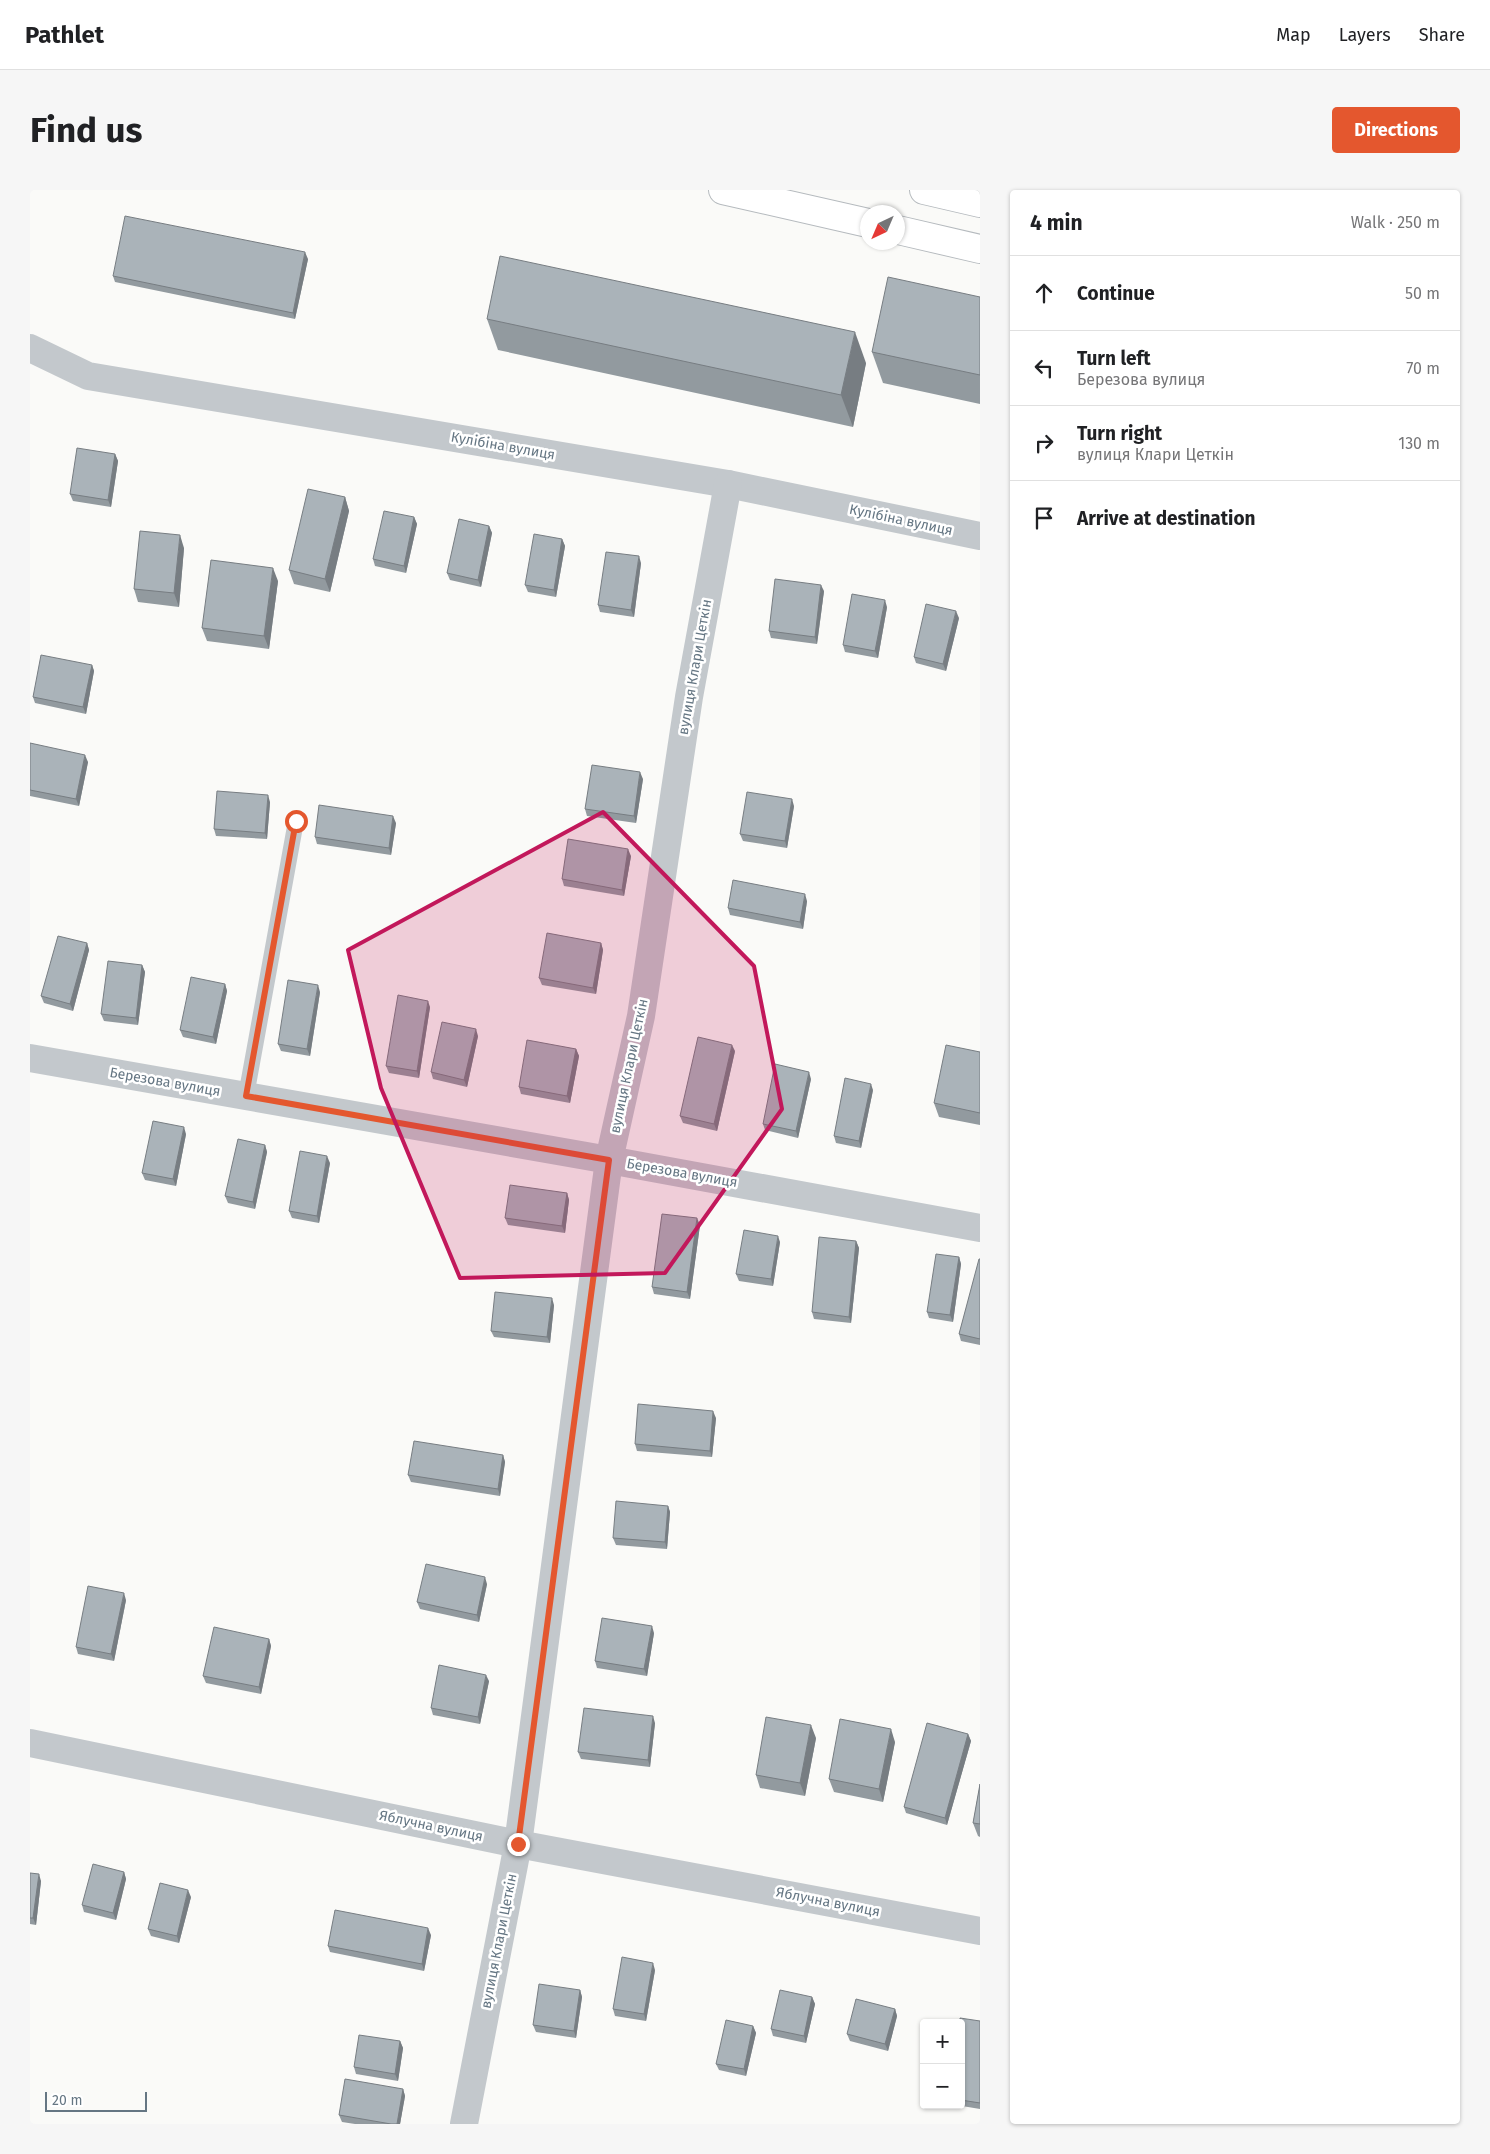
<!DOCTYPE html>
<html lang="en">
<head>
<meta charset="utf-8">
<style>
	:root { --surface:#fff; --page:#f6f6f6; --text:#202124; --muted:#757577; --line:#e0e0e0; --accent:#e4572e }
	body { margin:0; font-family:"Fira Sans",sans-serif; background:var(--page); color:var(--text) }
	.controls { position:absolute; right:15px; bottom:15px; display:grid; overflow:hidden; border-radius:5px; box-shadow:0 1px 4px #0004 }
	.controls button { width:45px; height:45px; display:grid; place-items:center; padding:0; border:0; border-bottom:1px solid var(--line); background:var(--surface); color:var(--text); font:25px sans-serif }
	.compass { position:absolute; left:830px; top:15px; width:45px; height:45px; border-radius:50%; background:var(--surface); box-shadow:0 1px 4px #0004; rotate:224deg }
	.scale { position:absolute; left:15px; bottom:12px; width:102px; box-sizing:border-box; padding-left:5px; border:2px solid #657683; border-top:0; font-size:14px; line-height:18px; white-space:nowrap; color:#657683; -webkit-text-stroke:4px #fff; paint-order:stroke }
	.stop { position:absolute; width:15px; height:15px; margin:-11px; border:4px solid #e4572e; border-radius:50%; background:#fff }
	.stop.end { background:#e4572e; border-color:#fff; box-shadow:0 1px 5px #0008 }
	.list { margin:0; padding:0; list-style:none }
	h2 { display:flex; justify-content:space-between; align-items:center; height:65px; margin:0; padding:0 20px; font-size:21px }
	h2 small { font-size:16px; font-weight:400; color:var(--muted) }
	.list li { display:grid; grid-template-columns:32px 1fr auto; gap:15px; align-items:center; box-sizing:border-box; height:75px; padding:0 20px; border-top:1px solid var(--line) }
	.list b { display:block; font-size:19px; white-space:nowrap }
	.list p { margin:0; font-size:16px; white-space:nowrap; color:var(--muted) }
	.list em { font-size:16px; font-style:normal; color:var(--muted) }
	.icon { flex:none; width:28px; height:28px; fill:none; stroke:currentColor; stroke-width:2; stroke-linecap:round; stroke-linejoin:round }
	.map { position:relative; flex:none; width:950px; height:1934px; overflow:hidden; border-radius:5px }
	header { display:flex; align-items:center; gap:30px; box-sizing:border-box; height:70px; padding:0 25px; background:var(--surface); border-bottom:1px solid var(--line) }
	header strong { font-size:24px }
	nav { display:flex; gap:28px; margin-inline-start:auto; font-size:18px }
	.intro { display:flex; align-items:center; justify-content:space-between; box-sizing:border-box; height:120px; padding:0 30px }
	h1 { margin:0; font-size:35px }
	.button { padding:12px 22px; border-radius:5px; background:var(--accent); color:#fff; font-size:18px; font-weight:700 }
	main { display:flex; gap:30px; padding:0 30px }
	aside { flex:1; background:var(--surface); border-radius:5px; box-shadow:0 1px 4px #0004 }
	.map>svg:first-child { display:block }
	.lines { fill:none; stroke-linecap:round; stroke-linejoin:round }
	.primary-casing { stroke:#b5babe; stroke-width:30 }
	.service { stroke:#c3c8cc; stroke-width:16 }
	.minor { stroke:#c3c8cc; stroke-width:28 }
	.primary { stroke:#fff; stroke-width:28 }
	.wall { fill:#929a9f }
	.shaded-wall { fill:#777d82 }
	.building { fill:#aab3b9; stroke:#777d82 }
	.route { stroke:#e4572e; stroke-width:6 }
	.marked { fill:#c2185b; fill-opacity:0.2; stroke:#c2185b; stroke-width:4; stroke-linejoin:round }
	.labels { text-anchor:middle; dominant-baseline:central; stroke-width:5; stroke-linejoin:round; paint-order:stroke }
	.street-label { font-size:14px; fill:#657683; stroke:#fff }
</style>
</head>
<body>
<header>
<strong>Pathlet</strong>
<nav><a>Map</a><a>Layers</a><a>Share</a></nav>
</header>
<div class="intro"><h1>Find us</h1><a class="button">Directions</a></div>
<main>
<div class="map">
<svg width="950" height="1934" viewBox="0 0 950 1934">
	<rect width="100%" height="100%" fill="#fafaf8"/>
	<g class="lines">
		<g class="primary-casing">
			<g id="primary">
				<polyline points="693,0 838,33"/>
				<polyline points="894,0 950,13"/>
				<polyline points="868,40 950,59"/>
			</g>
		</g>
		<polyline class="service" points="216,906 266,631"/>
		<g class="minor">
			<polyline points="0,158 58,186 698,294 950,346"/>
			<polyline points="0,868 579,970 950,1038"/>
			<polyline points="0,1553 488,1654 950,1741"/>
			<polyline points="434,1934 488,1654 579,970 611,826 659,507 698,294"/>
		</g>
		<use href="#primary" class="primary"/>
	</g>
	<g class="wall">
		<polygon points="278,69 265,129 85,92 83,86"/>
		<polygon points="950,107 950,214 853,193 842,162"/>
		<polygon points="457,129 836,173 823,237 468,160"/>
		<polygon points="85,264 88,271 81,317 43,311 40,304"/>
		<polygon points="315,307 319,321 300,402 264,394 259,380"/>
		<polygon points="384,327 387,334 376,383 345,376 343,369"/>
		<polygon points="459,336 462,343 451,397 420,390 417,383"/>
		<polygon points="532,349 535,356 526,407 498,402 495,395"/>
		<polygon points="154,358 149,417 108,412 104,399"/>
		<polygon points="611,373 604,427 570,422 568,415"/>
		<polygon points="248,391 239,459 177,451 172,438"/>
		<polygon points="794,401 787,454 741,448 739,441"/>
		<polygon points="857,417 848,468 815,462 813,455"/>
		<polygon points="929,428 916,481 886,473 884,467"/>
		<polygon points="62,475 64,481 56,524 5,513 3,507"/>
		<polygon points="0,553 58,572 49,616 0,606"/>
		<polygon points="613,589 606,633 557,626 555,619"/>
		<polygon points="240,612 237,649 186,646 184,639"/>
		<polygon points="764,616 757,658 713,651 710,644"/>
		<polygon points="366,633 361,665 287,654 285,647"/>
		<polygon points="601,666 594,706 534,696 532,689"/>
		<polygon points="777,711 773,739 700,725 698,718"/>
		<polygon points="57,753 59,760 43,821 14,813 11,806"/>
		<polygon points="571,753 573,760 566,804 512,795 509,788"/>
		<polygon points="112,775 115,782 108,835 74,831 71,824"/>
		<polygon points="195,794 197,801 186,854 153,847 150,840"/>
		<polygon points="290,802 280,866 251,861 248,854"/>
		<polygon points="400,817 389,888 359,883 356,876"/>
		<polygon points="448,846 437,897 403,889 401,882"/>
		<polygon points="546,859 549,866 540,913 491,904 489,897"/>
		<polygon points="705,861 687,941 653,933 650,926"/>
		<polygon points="950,862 950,935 909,927 904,913"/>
		<polygon points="781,889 768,948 735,940 733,934"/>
		<polygon points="843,900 831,958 806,953 804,946"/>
		<polygon points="156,944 146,996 115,990 112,983"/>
		<polygon points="235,955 237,962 225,1019 198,1013 195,1006"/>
		<polygon points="300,973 289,1033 262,1028 259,1021"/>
		<polygon points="537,1003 539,1010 535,1043 478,1035 475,1028"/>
		<polygon points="670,1035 660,1109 624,1104 622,1097"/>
		<polygon points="826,1051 829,1058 821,1133 784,1129 782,1122"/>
		<polygon points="750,1052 743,1096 709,1091 706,1084"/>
		<polygon points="929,1067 931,1074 923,1132 899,1128 897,1122"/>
		<polygon points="950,1069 950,1155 931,1151 929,1144"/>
		<polygon points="524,1115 520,1153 464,1147 461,1141"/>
		<polygon points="686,1228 682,1267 607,1261 605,1254"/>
		<polygon points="473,1265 475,1272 470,1306 381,1292 378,1285"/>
		<polygon points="638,1316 640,1322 637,1359 586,1355 583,1348"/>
		<polygon points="457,1394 449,1432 390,1419 387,1412"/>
		<polygon points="96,1410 84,1471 48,1464 46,1457"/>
		<polygon points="624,1443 617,1486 567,1478 565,1471"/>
		<polygon points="239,1449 241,1456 231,1504 176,1493 173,1486"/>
		<polygon points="459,1491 450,1534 403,1525 401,1518"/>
		<polygon points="625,1533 620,1577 551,1569 548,1562"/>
		<polygon points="938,1544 941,1551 917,1635 876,1623 874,1617"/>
		<polygon points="786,1548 775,1606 730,1598 726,1585"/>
		<polygon points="865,1552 853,1612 804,1602 799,1589"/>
		<polygon points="950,1594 950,1647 948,1646 943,1633"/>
		<polygon points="94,1682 96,1689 86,1730 54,1722 52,1715"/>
		<polygon points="0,1683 11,1691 6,1735 0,1734"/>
		<polygon points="161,1707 149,1753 121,1746 118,1739"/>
		<polygon points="401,1745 394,1781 300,1762 298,1756"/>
		<polygon points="625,1780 616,1831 585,1826 583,1819"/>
		<polygon points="550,1800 552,1807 546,1848 506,1842 503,1835"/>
		<polygon points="782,1807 785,1814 776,1853 743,1846 741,1839"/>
		<polygon points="865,1819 867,1826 858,1861 820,1851 817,1844"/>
		<polygon points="950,1831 950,1919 926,1915 931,1915 931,1833"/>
		<polygon points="723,1836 726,1843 716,1886 689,1880 686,1874"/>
		<polygon points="370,1851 373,1858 368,1891 326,1884 324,1877"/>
		<polygon points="373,1899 375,1906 370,1934 325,1934 312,1932 309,1925"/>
	</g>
	<g class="shaded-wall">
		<polygon points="275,62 278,69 265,129 263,123"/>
		<polygon points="825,142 836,173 823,237 811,205"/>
		<polygon points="85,264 88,271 81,317 78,310"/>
		<polygon points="315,307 319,321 300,402 295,389"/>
		<polygon points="384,327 387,334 376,383 374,376"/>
		<polygon points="459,336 462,343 451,397 448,390"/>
		<polygon points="150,345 154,358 149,417 144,403"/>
		<polygon points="532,349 535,356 526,407 524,400"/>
		<polygon points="609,366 611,373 604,427 601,420"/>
		<polygon points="243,378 248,391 239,459 234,446"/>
		<polygon points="791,395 794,401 787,454 785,447"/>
		<polygon points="855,410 857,417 848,468 845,461"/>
		<polygon points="926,421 929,428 916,481 913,474"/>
		<polygon points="62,475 64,481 56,524 53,517"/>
		<polygon points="55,565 58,572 49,616 46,609"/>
		<polygon points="610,582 613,589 606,633 604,626"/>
		<polygon points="238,605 240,612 237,649 235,643"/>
		<polygon points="762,609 764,616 757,658 755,651"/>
		<polygon points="363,626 366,633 361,665 359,658"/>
		<polygon points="598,659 601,666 594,706 592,700"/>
		<polygon points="775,704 777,711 773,739 770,732"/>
		<polygon points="57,753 59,760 43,821 40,814"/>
		<polygon points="571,753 573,760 566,804 563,798"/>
		<polygon points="112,775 115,782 108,835 106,828"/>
		<polygon points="195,794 197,801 186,854 183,847"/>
		<polygon points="288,795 290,802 280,866 277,859"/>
		<polygon points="398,811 400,817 389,888 387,881"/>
		<polygon points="446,839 448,846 437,897 434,890"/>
		<polygon points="702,855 705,861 687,941 684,934"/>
		<polygon points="546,859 549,866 540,913 537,906"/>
		<polygon points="779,882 781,889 768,948 766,941"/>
		<polygon points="841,894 843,900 831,958 829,951"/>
		<polygon points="154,937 156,944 146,996 143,989"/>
		<polygon points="235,955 237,962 225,1019 223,1012"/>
		<polygon points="297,966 300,973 289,1033 287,1026"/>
		<polygon points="537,1003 539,1010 535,1043 532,1036"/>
		<polygon points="667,1028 670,1035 660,1109 657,1102"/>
		<polygon points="748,1046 750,1052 743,1096 741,1089"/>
		<polygon points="826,1051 829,1058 821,1133 819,1127"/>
		<polygon points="929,1067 931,1074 923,1132 920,1125"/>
		<polygon points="522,1108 524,1115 520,1153 517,1147"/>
		<polygon points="683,1221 686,1228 682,1267 680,1261"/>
		<polygon points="473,1265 475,1272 470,1306 468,1299"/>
		<polygon points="638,1316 640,1322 637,1359 635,1352"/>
		<polygon points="455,1387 457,1394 449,1432 447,1425"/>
		<polygon points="94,1403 96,1410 84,1471 81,1464"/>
		<polygon points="622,1436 624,1443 617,1486 614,1479"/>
		<polygon points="239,1449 241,1456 231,1504 229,1497"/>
		<polygon points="456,1485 459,1491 450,1534 448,1527"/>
		<polygon points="623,1526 625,1533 620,1577 618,1570"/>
		<polygon points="781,1535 786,1548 775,1606 770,1593"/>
		<polygon points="861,1539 865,1552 853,1612 849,1599"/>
		<polygon points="938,1544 941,1551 917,1635 915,1628"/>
		<polygon points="94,1682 96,1689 86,1730 83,1723"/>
		<polygon points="9,1684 11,1691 6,1735 3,1728"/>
		<polygon points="158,1700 161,1707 149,1753 147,1746"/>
		<polygon points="398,1738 401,1745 394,1781 392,1774"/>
		<polygon points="623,1773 625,1780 616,1831 614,1824"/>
		<polygon points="550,1800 552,1807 546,1848 544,1841"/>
		<polygon points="782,1807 785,1814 776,1853 774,1846"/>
		<polygon points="865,1819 867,1826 858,1861 855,1854"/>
		<polygon points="723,1836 726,1843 716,1886 714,1879"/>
		<polygon points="370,1851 373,1858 368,1891 365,1884"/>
		<polygon points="373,1899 375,1906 370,1934 367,1934"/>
	</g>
	<g class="building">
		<polygon points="95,26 275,62 263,123 83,86"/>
		<polygon points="470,66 825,142 811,205 457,129"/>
		<polygon points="858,87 950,107 950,185 842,162"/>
		<polygon points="47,258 85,264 78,310 40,304"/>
		<polygon points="278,299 315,307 295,389 259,380"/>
		<polygon points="354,321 384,327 374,376 343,369"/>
		<polygon points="429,329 459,336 448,390 417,383"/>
		<polygon points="110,341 150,345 144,403 104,399"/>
		<polygon points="504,344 532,349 524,400 495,395"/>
		<polygon points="576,362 609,366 601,420 568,415"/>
		<polygon points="181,370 243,378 234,446 172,438"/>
		<polygon points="745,389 791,395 785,447 739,441"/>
		<polygon points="822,404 855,410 845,461 813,455"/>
		<polygon points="896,414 926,421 913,474 884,467"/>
		<polygon points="11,465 62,475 53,517 3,507"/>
		<polygon points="0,553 55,565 46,609 0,600"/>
		<polygon points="562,575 610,582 604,626 555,619"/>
		<polygon points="187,601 238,605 235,643 184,639"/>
		<polygon points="717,602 762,609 755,651 710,644"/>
		<polygon points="289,615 363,626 359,658 285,647"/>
		<polygon points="538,649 598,659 592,700 532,689"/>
		<polygon points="703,690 775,704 770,732 698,718"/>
		<polygon points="517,743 571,753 563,798 509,788"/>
		<polygon points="28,746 57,753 40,814 11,806"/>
		<polygon points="78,771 112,775 106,828 71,824"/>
		<polygon points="161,787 195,794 183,847 150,840"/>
		<polygon points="258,790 288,795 277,859 248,854"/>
		<polygon points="368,805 398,811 387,881 356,876"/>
		<polygon points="412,832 446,839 434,890 401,882"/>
		<polygon points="668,847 702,855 684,934 650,926"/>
		<polygon points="497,850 546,859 537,906 489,897"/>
		<polygon points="916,855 950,862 950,923 904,913"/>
		<polygon points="745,874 779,882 766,941 733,934"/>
		<polygon points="815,888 841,894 829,951 804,946"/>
		<polygon points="123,931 154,937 143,989 112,983"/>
		<polygon points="208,949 235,955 223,1012 195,1006"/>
		<polygon points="270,961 297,966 287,1026 259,1021"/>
		<polygon points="480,995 537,1003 532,1036 475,1028"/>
		<polygon points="632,1024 667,1028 657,1102 622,1097"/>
		<polygon points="714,1040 748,1046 741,1089 706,1084"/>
		<polygon points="789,1047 826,1051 819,1127 782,1122"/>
		<polygon points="906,1064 929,1067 920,1125 897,1122"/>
		<polygon points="949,1069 950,1069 950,1149 929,1144"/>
		<polygon points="465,1102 522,1108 517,1147 461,1141"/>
		<polygon points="608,1214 683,1221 680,1261 605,1254"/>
		<polygon points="384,1251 473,1265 468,1299 378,1285"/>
		<polygon points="586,1311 638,1316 635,1352 583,1348"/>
		<polygon points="396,1374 455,1387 447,1425 387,1412"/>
		<polygon points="58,1396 94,1403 81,1464 46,1457"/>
		<polygon points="572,1428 622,1436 614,1479 565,1471"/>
		<polygon points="184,1437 239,1449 229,1497 173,1486"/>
		<polygon points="409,1475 456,1485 448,1527 401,1518"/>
		<polygon points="554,1518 623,1526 618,1570 548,1562"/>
		<polygon points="736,1527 781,1535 770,1593 726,1585"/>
		<polygon points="810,1529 861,1539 849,1599 799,1589"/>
		<polygon points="897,1533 938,1544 915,1628 874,1617"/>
		<polygon points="950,1594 950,1634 943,1633"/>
		<polygon points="63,1674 94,1682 83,1723 52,1715"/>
		<polygon points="0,1683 9,1684 3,1728 0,1728"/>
		<polygon points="130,1693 158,1700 147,1746 118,1739"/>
		<polygon points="305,1720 398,1738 392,1774 298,1756"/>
		<polygon points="592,1767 623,1773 614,1824 583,1819"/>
		<polygon points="509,1794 550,1800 544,1841 503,1835"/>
		<polygon points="750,1800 782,1807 774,1846 741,1839"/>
		<polygon points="826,1809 865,1819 855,1854 817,1844"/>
		<polygon points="930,1828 950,1831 950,1913 931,1910 931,1833 930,1833"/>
		<polygon points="696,1830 723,1836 714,1879 686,1874"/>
		<polygon points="329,1845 370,1851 365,1884 324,1877"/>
		<polygon points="315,1889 373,1899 367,1934 361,1934 309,1925"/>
	</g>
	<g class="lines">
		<polyline class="route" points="266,631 216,906 579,970 488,1654"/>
	</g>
	<path class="marked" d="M573 622 724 776 752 919 635 1083 430 1088 351 898 318 760Z"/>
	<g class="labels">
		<g class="street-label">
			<text transform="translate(473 256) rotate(10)">Кулібіна вулиця</text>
			<text transform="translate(871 330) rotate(12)">Кулібіна вулиця</text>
			<text transform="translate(665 477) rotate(-80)">вулиця Клари Цеткін</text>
			<text transform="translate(599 876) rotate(-78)">вулиця Клари Цеткін</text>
			<text transform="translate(135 892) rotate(10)">Березова вулиця</text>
			<text transform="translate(652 983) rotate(10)">Березова вулиця</text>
			<text transform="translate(401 1636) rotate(12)">Яблучна вулиця</text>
			<text transform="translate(798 1712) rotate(11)">Яблучна вулиця</text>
			<text transform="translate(469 1751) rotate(-79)">вулиця Клари Цеткін</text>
		</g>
	</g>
</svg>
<div class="controls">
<button>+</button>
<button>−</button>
</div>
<svg class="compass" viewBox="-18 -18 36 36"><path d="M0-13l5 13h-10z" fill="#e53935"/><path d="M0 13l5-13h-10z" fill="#757577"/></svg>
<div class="scale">20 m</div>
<div class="stop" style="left:266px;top:631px"></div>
<div class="stop end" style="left:488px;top:1654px"></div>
</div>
<aside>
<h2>4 min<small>Walk · 250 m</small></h2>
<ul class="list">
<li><svg class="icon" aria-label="ahead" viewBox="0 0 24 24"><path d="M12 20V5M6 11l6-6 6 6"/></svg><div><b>Continue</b></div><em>50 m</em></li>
<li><svg class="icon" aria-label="left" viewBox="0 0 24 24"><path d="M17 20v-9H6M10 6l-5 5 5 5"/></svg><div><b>Turn left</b><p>Березова вулиця</p></div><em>70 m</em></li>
<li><svg class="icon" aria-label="right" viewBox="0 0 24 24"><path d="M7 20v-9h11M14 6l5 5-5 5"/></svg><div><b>Turn right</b><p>вулиця Клари Цеткін</p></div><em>130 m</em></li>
<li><svg class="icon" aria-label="arrive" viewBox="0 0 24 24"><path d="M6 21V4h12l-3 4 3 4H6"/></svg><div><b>Arrive at destination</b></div></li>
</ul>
</aside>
</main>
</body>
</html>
